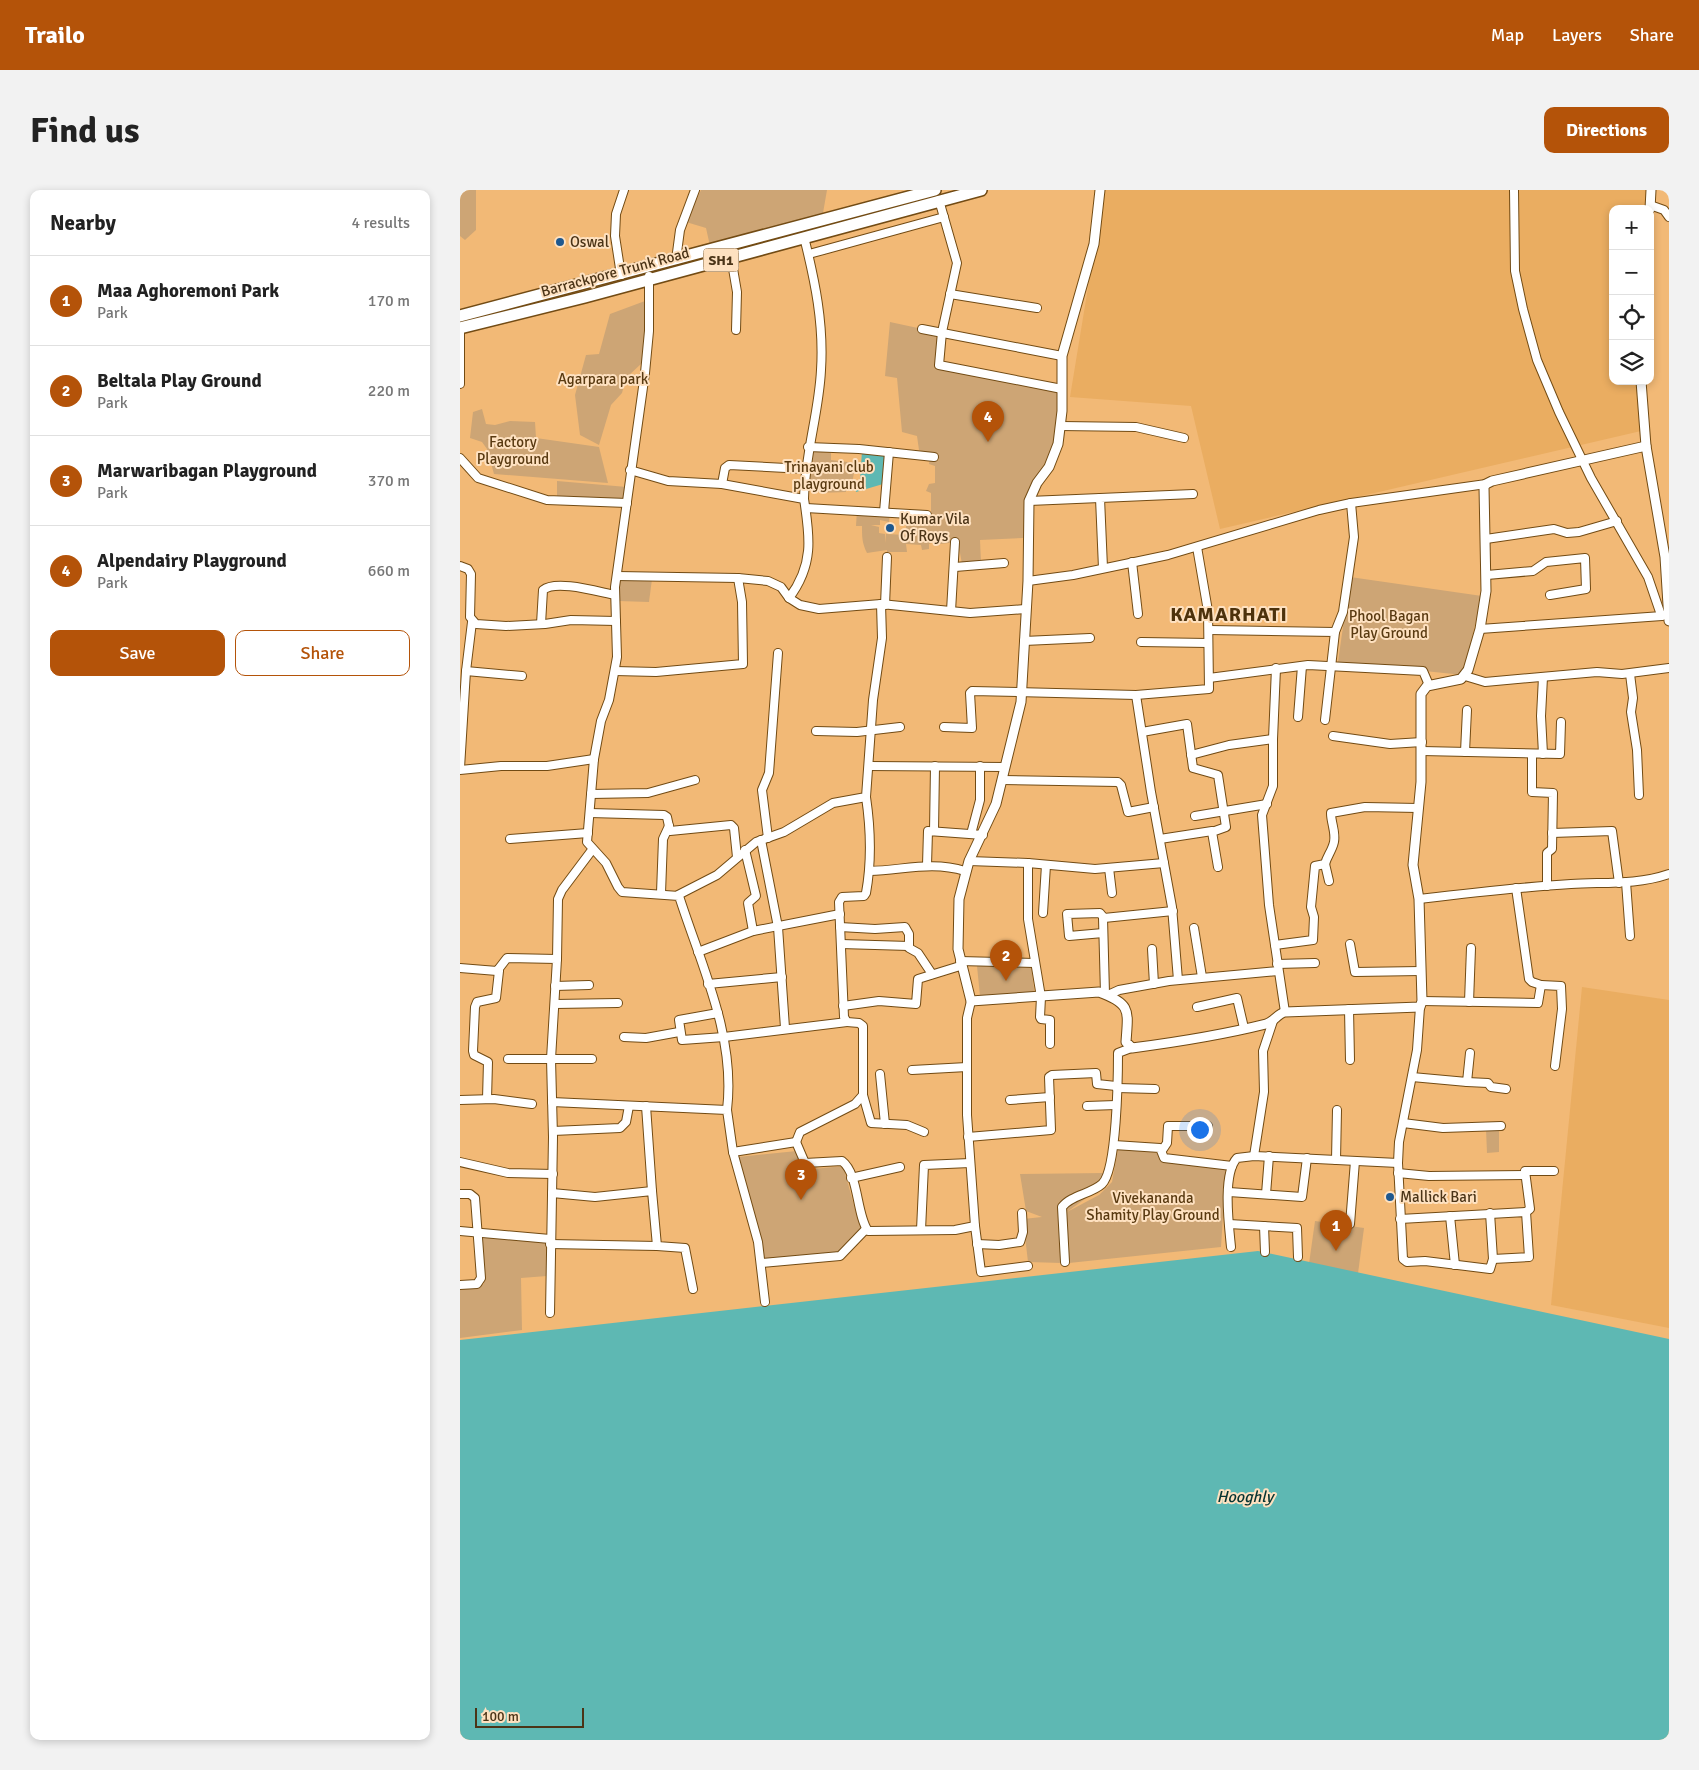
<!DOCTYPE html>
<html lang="en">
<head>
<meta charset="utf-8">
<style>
	:root { --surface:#fff; --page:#f2f2f2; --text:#222; --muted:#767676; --line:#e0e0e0; --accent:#b45309 }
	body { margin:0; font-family:Signika,sans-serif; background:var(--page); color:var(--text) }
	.controls { position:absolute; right:15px; top:15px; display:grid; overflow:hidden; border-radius:10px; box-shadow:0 2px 8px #0003 }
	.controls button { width:45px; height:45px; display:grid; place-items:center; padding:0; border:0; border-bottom:1px solid var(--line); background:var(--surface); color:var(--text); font:25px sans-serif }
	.scale { position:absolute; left:15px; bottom:12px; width:109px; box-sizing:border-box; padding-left:5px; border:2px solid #4b3417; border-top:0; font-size:14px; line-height:18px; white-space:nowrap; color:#4b3417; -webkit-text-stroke:4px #fee1c0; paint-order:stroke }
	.you { position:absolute; left:739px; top:939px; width:18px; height:18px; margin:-12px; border:4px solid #fff; border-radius:50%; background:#1a73e8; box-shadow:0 0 0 8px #1a73e833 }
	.badge { display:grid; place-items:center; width:32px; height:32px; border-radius:50%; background:var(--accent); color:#fff; font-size:16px; font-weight:700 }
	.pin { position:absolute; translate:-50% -41px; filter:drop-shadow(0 1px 2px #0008) }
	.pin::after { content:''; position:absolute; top:26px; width:18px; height:15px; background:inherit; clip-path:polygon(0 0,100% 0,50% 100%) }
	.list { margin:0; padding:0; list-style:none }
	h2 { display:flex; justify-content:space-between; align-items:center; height:65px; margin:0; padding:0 20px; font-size:21px }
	h2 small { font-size:16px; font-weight:400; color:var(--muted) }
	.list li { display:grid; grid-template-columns:32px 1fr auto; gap:15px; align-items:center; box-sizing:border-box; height:90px; padding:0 20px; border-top:1px solid var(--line) }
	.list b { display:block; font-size:19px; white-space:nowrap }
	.list p { margin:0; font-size:16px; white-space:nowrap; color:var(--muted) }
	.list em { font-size:16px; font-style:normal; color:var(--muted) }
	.actions { display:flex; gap:10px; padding:15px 20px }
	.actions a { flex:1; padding:11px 0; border:1px solid var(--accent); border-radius:10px; text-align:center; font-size:18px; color:var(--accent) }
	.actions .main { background:var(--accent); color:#fff }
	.icon { flex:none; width:28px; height:28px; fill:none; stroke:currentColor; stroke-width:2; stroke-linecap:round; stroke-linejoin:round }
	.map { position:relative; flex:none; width:1209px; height:1550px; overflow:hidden; border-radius:10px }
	header { display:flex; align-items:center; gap:30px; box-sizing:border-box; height:70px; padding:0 25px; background:var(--accent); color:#fff }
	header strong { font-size:24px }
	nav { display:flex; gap:28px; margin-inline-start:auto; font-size:18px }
	.intro { display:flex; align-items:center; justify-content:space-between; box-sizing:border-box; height:120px; padding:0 30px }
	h1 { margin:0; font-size:35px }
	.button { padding:12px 22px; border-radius:10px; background:var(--accent); color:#fff; font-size:18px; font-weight:700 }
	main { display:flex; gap:30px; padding:0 30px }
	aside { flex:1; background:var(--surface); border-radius:10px; box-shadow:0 2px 8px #0003 }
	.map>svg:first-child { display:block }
	.built { fill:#eaad61 }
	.green { fill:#cda575 }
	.water { fill:#5eb8b3 }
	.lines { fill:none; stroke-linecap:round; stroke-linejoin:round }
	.stream { stroke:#5eb8b3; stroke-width:2 }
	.minor-casing { stroke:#724b14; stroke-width:10 }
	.tertiary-casing { stroke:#724b14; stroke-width:11 }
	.primary-casing { stroke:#724b14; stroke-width:14 }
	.minor { stroke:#fff; stroke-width:8 }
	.tertiary { stroke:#fff; stroke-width:9 }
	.primary { stroke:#fff; stroke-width:11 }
	.poi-dot { fill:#1e588f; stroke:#fee1c0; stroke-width:2 }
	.labels { text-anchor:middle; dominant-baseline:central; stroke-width:4; stroke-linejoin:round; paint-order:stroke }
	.shield { fill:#fee1c0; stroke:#81684a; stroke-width:1 }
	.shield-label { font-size:14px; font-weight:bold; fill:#4b3417 }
	.poi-label { font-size:15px; fill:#4b3417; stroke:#fee1c0; text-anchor:start }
	.street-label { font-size:15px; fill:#4b3417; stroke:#fee1c0 }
	.park-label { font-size:15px; fill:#593a11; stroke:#fee1c0 }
	.water-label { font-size:16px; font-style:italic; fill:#053331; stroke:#fee1c0 }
	.district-label { font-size:20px; font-weight:bold; letter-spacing:1px; fill:#4d320c; stroke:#fee1c0 }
</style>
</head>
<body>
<header>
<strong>Trailo</strong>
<nav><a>Map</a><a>Layers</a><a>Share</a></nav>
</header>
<div class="intro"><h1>Find us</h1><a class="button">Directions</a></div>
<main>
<aside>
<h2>Nearby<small>4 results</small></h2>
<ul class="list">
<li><span class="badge">1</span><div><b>Maa Aghoremoni Park</b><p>Park</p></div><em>170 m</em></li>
<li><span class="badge">2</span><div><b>Beltala Play Ground</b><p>Park</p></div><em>220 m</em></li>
<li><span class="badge">3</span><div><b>Marwaribagan Playground</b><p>Park</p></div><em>370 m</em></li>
<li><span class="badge">4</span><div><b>Alpendairy Playground</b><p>Park</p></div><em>660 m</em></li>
</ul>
<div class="actions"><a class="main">Save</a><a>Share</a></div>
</aside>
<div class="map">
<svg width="1209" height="1550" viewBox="0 0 1209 1550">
	<rect width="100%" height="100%" fill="#f2b976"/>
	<g class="built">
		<polygon points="644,0 1195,0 1190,81 1190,19 1153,19 1153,191 1184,191 1181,241 760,339 731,216 610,207"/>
		<polygon points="1122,797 1209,810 1209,1138 1091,1115"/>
	</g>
	<g class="green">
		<polygon points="0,0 16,0 16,40 5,50 0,46"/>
		<polygon points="241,0 367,0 363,23 250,56 246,38 226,32"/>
		<polygon points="185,111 186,141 183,172 166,188 162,203 151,215 139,255 120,245 115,205 126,165 139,164 150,124"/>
		<path d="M430 132 481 143 475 176 600 201 596 258 568 311 563 348 520 350 521 373 502 374 498 352 480 354 477 346V351L469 354V359L462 360 461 355 446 354 447 362H427V360L407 363C402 353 402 347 402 336H396L397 320 430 323 429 332 420 330V335H411L419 337V343L425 344 426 353V344L446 345V335L451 334 453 325H476L471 324V303L466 301 469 294 475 293V276L469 274 470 268 476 266 459 260 457 246 442 242 437 188 425 186Z"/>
		<polygon points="22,219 26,234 35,235 50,231 75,232 76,248 139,257 148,293 34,284 27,259 22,252 10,248 13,222"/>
		<polygon points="349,261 371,263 371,270 396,273 392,293 386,295 386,302 359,303 357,297 347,297"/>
		<polygon points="97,291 167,297 166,313 97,307"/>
		<polygon points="890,387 1022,406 1003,485 878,472"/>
		<polygon points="161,388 192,389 189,412 158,411"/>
		<polygon points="517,776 571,776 575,806 520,806"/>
		<polygon points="1039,937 1039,962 1027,963 1026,939"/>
		<polygon points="658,959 701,963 701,970 766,978 761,1057 609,1073 606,1022 599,1028 602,1073 568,1072 563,1029 582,1027 566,1021 560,984 645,983 633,1003 607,1022 639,1005 652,992"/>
		<polygon points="337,961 343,980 383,976 401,1040 378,1063 304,1069 278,967"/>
		<polygon points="855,1031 904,1038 897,1091 848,1081"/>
		<polygon points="20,1045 89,1050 87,1086 61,1088 62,1140 0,1148 0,1100 24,1094"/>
	</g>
	<g class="water">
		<polygon points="402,261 427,264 423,294 396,302 395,295 400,291"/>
		<polygon points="798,1061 1209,1149 1209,1550 0,1550 0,1150"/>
	</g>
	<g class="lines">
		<polyline class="stream" points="443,326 443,333 451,334"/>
		<g class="minor-casing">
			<g id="minor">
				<polyline points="1054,0 1055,81 1063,119 1077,170 1099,222 1131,288 1188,387 1201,425 1209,425"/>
				<polyline points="479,10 497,73 482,142 479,175 602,199"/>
				<polyline points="1190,15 1204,20 1209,27"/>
				<path d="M344 47C355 91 364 134 361 180 359 223 345 263 344 309"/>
				<polyline points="349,64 484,27"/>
				<polyline points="271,67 277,102 276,140"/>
				<polyline points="216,70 220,40 235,0"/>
				<polyline points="161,85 155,46 156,24 164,0"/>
				<path d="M189 86V141L185 183 155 397 157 467 149 510 141 531 134 569 127 652 146 673 158 697 162 702 219 706C241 775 276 846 267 920"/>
				<polyline points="490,104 577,118"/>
				<polyline points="0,139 0,194"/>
				<polyline points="462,139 602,166"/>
				<polyline points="601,236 676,237 724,248"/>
				<polyline points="348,257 399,259 474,267"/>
				<polyline points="0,268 18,288 87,310 167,313"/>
				<path d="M170 280 208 291 262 294 344 309C350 347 354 375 329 408"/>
				<polyline points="262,294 265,278 269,275 345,279"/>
				<polyline points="569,311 640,308"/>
				<polyline points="346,318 467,325"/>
				<polyline points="424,322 429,262"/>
				<polyline points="1026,349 1094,339 1107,343 1119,342 1157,331"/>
				<polyline points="672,372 678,424"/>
				<polyline points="0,376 8,379 11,384 10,427 16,434 46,436 85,434 111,430 156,431"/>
				<polyline points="495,377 544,373"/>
				<polyline points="643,378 640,308 733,304"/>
				<polyline points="1027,385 1073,381 1086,372 1125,368 1126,399 1090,405"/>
				<polyline points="157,386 278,388 308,391 321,397 329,408 340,415 359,419 421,414 510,423 565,419"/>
				<polyline points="568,391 613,385 708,365 859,320 891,313 1026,294"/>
				<polyline points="425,415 427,367"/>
				<polyline points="491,421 495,352"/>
				<path d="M81 434 83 400C96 389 139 402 155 405"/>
				<polyline points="1020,439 1202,426"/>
				<polyline points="749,440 875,442 865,530"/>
				<polyline points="875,442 883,422 894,347 891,313"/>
				<polyline points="564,451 630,448"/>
				<polyline points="681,452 748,453"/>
				<polyline points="816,478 813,549 813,596 802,625 809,715 825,822"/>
				<polyline points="6,481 62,486"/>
				<polyline points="155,481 196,482 283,474 282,412 278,388"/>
				<polyline points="1170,484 1173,508 1171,522 1177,560 1179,605"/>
				<polyline points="1005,486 1025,492 1137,482 1162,484 1209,478"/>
				<polyline points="749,488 848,475 963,481 969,495"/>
				<polyline points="676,505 691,602 712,717 718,790"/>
				<polyline points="838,527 842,476"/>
				<polyline points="484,537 512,538 510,503 512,501 676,505 749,499 748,421 737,357"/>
				<polyline points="356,541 397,542 440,537"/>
				<polyline points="682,542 727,534 733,578 758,585 766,637 752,642 758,677"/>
				<polyline points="873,546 930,554 962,552"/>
				<polyline points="962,561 1100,564 1101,532"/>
				<polyline points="1005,562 1007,520"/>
				<polyline points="1072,564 1072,602 1093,603 1092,659 1087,663 1087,696"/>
				<polyline points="1083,564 1081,526 1083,487"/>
				<polyline points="731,565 769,555 813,549"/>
				<polyline points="409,576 545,577"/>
				<polyline points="0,578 6,481 12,432"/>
				<polyline points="0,580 41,576 87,576 134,569"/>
				<polyline points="542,590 658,592 661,595 668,622 694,617"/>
				<polyline points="131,604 188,603 235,590"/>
				<polyline points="130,623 204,625 207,627 210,641 271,635 274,638 277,667"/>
				<polyline points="735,626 807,614"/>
				<polyline points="474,641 475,576"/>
				<polyline points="1092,643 1152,641 1159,693"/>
				<polyline points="511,644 520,610 520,576"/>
				<polyline points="308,648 302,600 309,583 318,463"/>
				<polyline points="50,649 128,643"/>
				<polyline points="700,649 752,641"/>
				<polyline points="301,650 318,737 325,838"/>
				<polyline points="285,660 296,706 288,713 293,741"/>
				<polyline points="509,671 568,673 635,679 704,673"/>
				<polyline points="568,673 568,729 581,807 580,827 581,829 590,830 590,854"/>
				<polyline points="865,674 869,691"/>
				<polyline points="467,675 468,641 523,645"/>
				<polyline points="649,678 652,703"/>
				<path d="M410 681C444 680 472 671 505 681"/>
				<polyline points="1166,692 1170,746"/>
				<polyline points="1056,698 1069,789 1072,792 1081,795"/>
				<polyline points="201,703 203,649 209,636"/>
				<polyline points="218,705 257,685 296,652 324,642 373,613 406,607 413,510 422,448 421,414"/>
				<path d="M959 709C1009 703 1060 697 1111 694 1144 692 1177 695 1209 684"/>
				<polyline points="583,723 586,675"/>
				<polyline points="643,728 645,804"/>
				<polyline points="380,737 415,739 445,737 449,744 449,758 458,763 472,784"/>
				<polyline points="734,738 742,787"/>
				<polyline points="643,743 609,746 607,724 640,723 644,728 713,721"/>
				<polyline points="381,754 449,756"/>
				<polyline points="890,754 895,782 961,781"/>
				<path d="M815 755 853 750 854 727 851 717 855 676 865 674C867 666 872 661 874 652 876 642 871 633 871 623L905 617 958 618"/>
				<polyline points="692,759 694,794"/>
				<polyline points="238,762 293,741 380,724"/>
				<polyline points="97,769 98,709 102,700 132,660"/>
				<polyline points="500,771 574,773"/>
				<polyline points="817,774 855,773"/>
				<polyline points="0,778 37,781 47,768 97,769 91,869 93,947 90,1123"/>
				<polyline points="248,794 322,787"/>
				<polyline points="95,796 129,795"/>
				<polyline points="648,805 659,800 709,791 818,781"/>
				<polyline points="962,811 1078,813 1081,795 1101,796 1102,819 1095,876"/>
				<polyline points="1009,812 1011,758"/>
				<polyline points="95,814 158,813"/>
				<polyline points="383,816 419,811 456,814 458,789 500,776"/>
				<polyline points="737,817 777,808 784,838"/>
				<polyline points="960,817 957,860 939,952 938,973 943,1069 947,1072 965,1071 1030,1079 1033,1069 1030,1023"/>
				<polyline points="889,819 890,870"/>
				<polyline points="258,823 219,830 222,850 264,847 387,832"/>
				<polyline points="164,847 186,848 219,842"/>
				<polyline points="48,869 132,869"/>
				<polyline points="452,880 507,877"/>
				<polyline points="420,884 425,934"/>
				<polyline points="952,887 1007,892 1010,863"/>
				<polyline points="1007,892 1028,893 1031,897 1046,899"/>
				<polyline points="657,898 695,899"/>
				<polyline points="403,905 411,933 447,935 464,942"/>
				<polyline points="27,909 28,872 14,865 13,861 15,817 17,812 36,808 39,781"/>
				<polyline points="0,910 34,909 72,914"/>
				<polyline points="550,910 590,907"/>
				<polyline points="92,912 267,920 273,962 298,1052 305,1112"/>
				<polyline points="186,916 192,1001"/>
				<polyline points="627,916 656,915"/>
				<polyline points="943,933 983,938 1041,936"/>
				<polyline points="93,941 160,938 166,932 169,916"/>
				<polyline points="508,947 591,940 589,887 592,885 636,883 637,894 656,896"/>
				<path d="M336 952 340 942 395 914 403 905V836L399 833 387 832 384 827 379 712 382 707 404 706 406 703C412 670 411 641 406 607"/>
				<polyline points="654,955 700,958 704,968 772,976"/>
				<polyline points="703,959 707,953 708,936 748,936"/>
				<path d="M273 962 336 952 345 973 382 971C399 984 396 1024 408 1041L495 1040 515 1036 507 925V828L511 811"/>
				<polyline points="794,966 804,902 803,861 813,831"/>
				<polyline points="876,970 877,920"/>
				<polyline points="0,972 48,983 93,984"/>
				<polyline points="938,983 969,986 1065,985"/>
				<polyline points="391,988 440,977"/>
				<polyline points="769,1002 842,1007 847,968"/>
				<polyline points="92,1003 135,1007 192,1001 197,1056 225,1058 233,1099"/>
				<polyline points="0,1004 10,1004 15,1008 21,1088 17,1094 0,1095"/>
				<polyline points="806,1004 809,966"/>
				<polyline points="1066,1022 1070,1019 1065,981 1094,981"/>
				<polyline points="990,1026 995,1075"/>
				<polyline points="940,1029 1066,1022 1069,1067 1033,1069"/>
				<polyline points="769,1034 837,1038 838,1067"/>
				<polyline points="890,1034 895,971"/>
				<polyline points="515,1036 521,1082 568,1076"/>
				<polyline points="804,1036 805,1062"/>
				<polyline points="461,1040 464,975 510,973"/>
				<polyline points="0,1041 90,1049"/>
				<polyline points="90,1054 197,1056"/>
				<polyline points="517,1054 539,1055 560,1052 563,1042 562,1023"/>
				<path d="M771 1057C769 1036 762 984 777 968L794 966 938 973"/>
				<path d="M605 1072 602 1017C611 1005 631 1004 642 994 657 980 658 886 658 863L671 858"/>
				<polyline points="301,1073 380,1066 406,1039"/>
			</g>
		</g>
		<g class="tertiary-casing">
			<g id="tertiary">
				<path d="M640 0 634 54 602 166V221L598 254 589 277 577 293 569 311 568 391 561 512 536 614 509 671 499 709 498 759 511 811 639 802C672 814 668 821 666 852L672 858C718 852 762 845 806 834 814 832 817 824 825 822L960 817 962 811 959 709 953 675 961 592V504L967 496 1001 489 1008 480 1020 439 1026 401 1024 297 1026 294 1032 291 1186 256"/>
				<polyline points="1190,19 1191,0"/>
				<polyline points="1181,191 1186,256 1205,367 1209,431"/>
			</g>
		</g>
		<g class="primary-casing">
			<g id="primary">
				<polyline points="0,126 475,0"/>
				<polyline points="0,138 125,107 521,0"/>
			</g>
		</g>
		<use href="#minor" class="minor"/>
		<use href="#tertiary" class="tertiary"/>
		<use href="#primary" class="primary"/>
	</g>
	<g class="poi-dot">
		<circle cx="100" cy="52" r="5"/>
		<circle cx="430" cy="338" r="5"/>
		<circle cx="930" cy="1007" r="5"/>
	</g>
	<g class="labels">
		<rect class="shield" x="243.5" y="58.5" width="35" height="23" rx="4"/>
		<g class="shield-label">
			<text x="261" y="70">SH1</text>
		</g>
		<g class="poi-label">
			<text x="110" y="52">Oswal</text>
			<text x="440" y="329">Kumar Vila<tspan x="440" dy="17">Of Roys</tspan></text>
			<text x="940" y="1007">Mallick Bari</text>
		</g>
		<g class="street-label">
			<text transform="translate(155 82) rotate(-15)">Barrackpore Trunk Road</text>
		</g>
		<g class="park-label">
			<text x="143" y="189">Agarpara park</text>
			<text x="53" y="252">Factory<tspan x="53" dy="17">Playground</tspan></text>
			<text x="369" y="277">Trinayani club<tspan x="369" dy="17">playground</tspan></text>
			<text x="929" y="426">Phool Bagan<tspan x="929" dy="17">Play Ground</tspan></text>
			<text x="693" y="1008">Vivekananda<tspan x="693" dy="17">Shamity Play Ground</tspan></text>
		</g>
		<g class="water-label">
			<text x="785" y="1307">Hooghly</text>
		</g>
		<g class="district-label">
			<text x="769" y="424">KAMARHATI</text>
		</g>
	</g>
</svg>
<div class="controls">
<button>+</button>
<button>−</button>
<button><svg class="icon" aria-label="locate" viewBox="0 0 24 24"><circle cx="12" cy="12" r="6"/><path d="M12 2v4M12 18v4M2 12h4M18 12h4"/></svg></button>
<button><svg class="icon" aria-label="layers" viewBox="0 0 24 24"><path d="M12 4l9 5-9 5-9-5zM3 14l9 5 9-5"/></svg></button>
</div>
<div class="scale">100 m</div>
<div class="you"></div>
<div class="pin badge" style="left:876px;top:1061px">1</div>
<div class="pin badge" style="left:546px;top:791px">2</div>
<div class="pin badge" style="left:341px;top:1010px">3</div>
<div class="pin badge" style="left:528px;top:252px">4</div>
</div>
</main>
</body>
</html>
